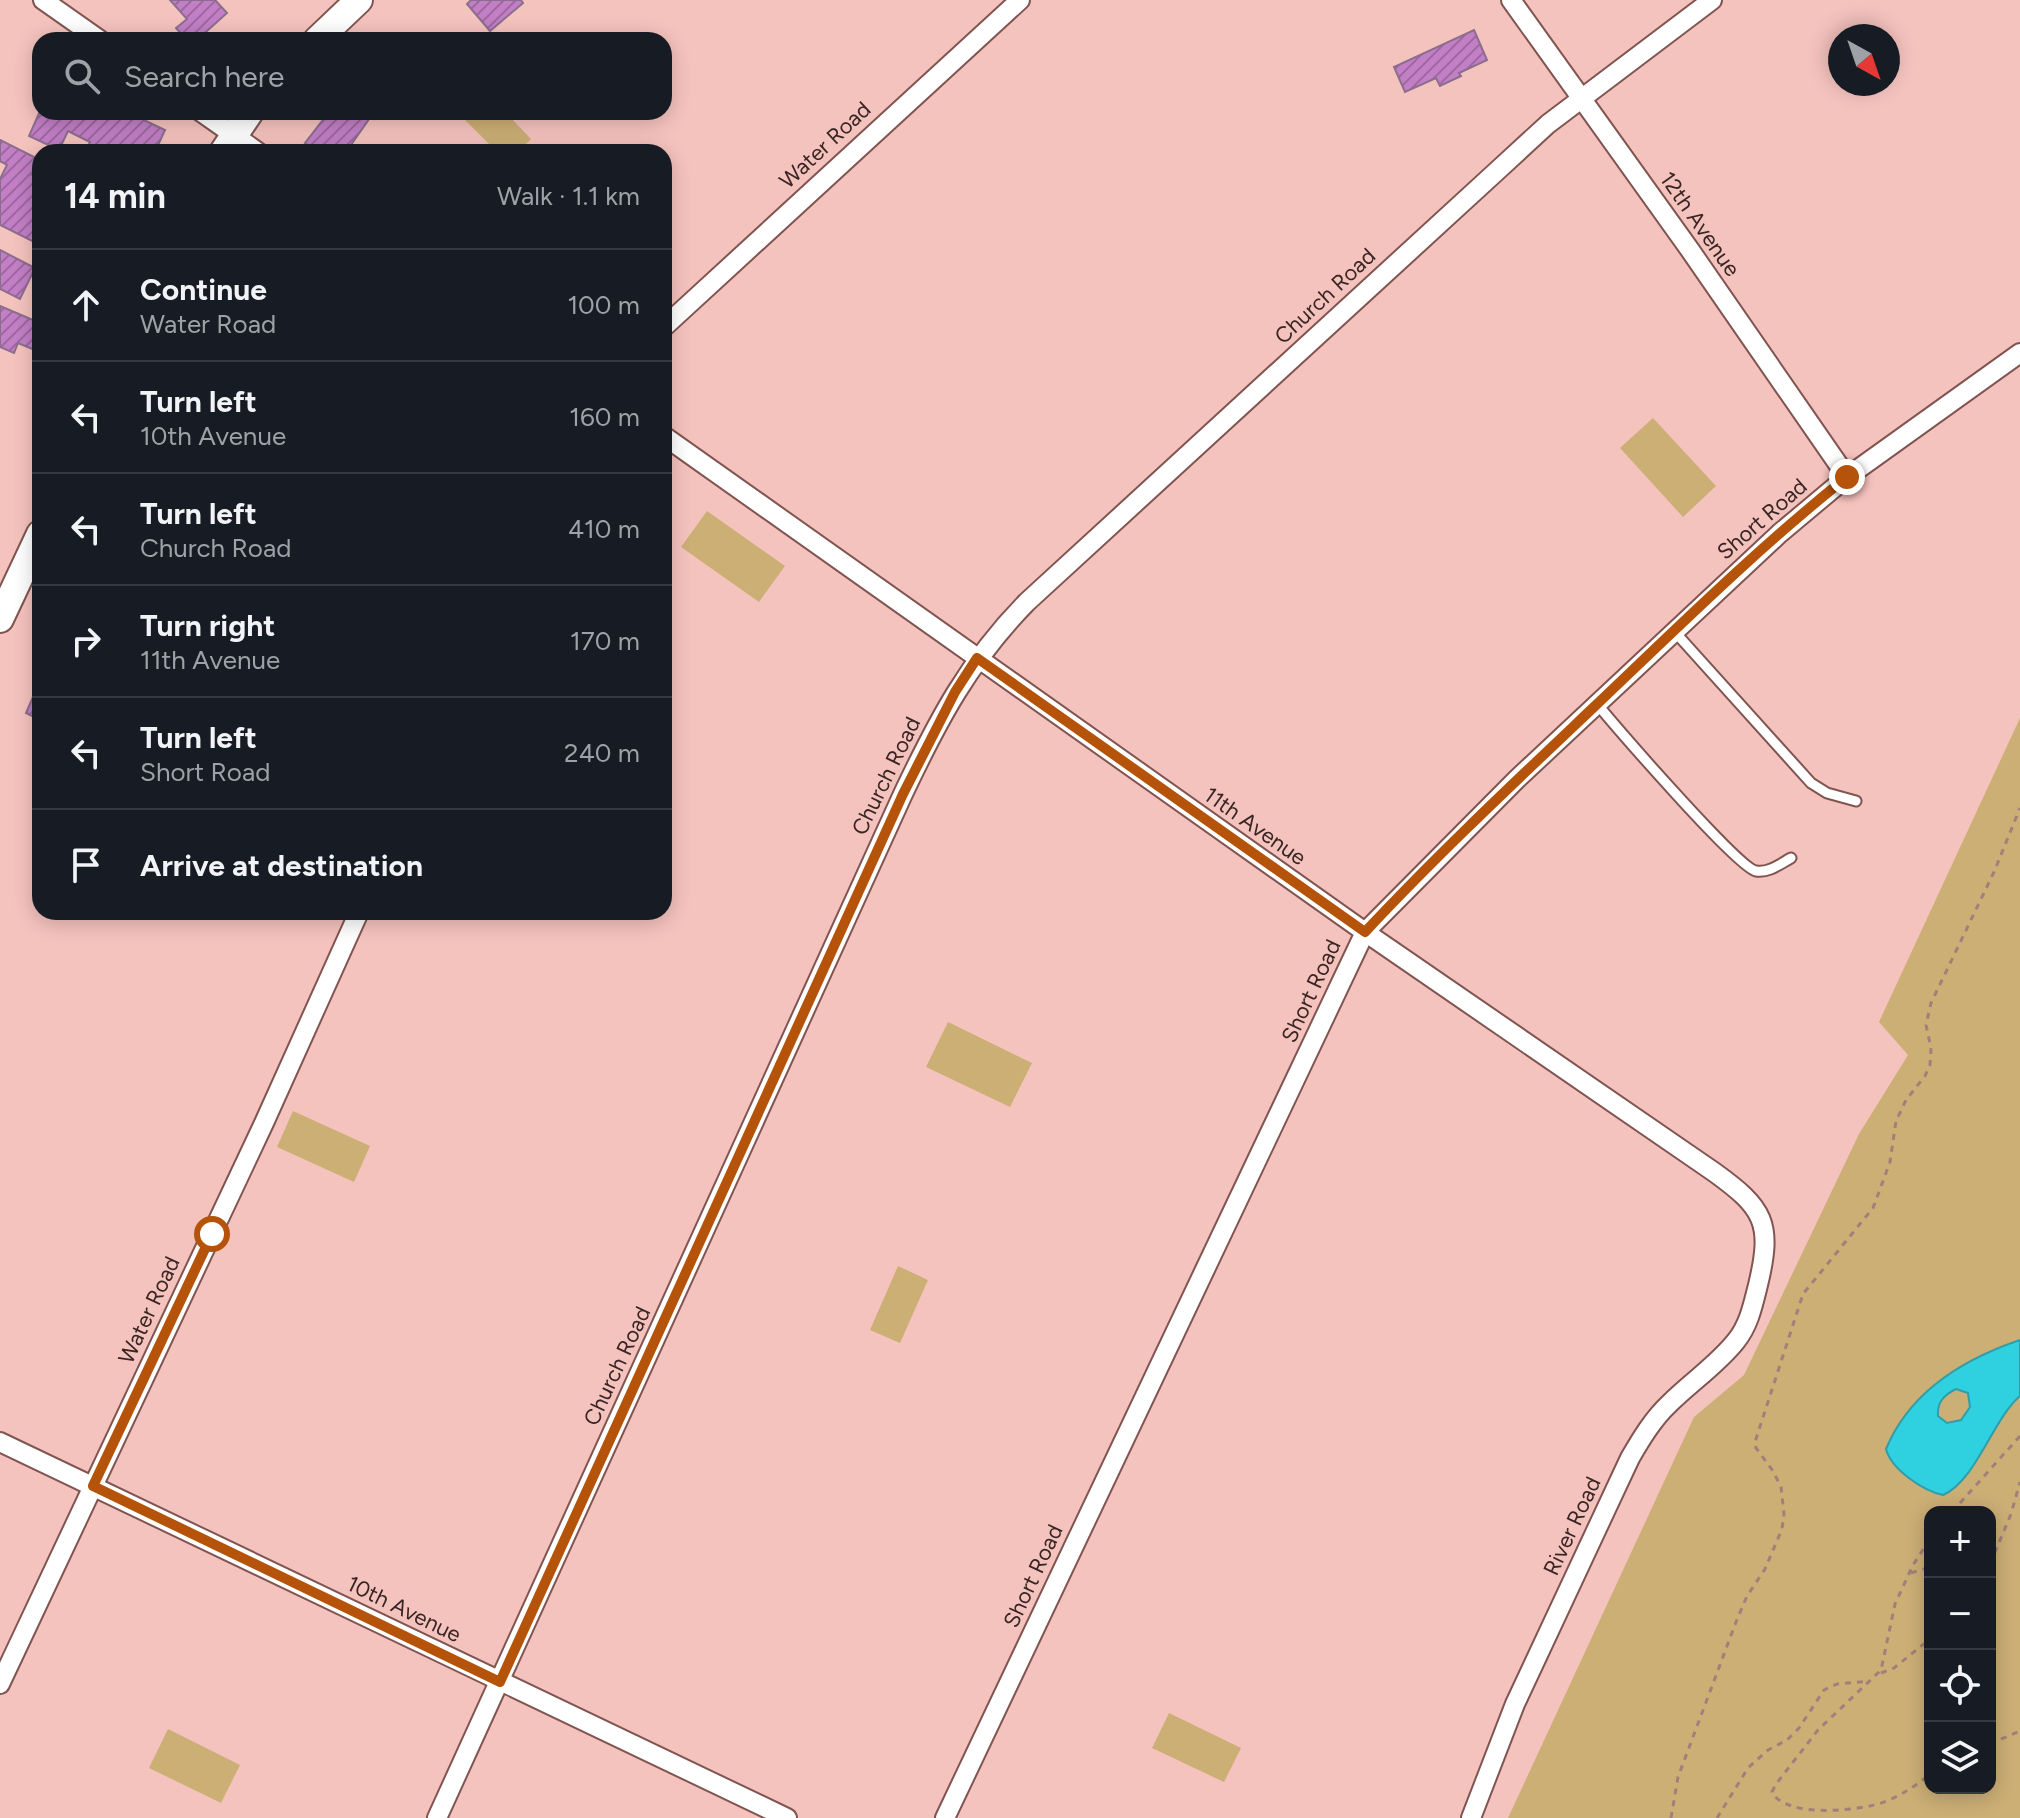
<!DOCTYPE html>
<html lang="en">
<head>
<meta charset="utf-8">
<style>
	:root { --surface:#171b24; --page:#20242c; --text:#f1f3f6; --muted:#9ea1a6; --line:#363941 }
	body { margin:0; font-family:Figtree,sans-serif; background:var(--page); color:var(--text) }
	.controls { position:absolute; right:24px; bottom:24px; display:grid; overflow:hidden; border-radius:16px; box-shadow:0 4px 20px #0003 }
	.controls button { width:72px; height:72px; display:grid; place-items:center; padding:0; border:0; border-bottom:2px solid var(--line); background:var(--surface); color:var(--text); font:40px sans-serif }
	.compass { position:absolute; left:1828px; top:24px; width:72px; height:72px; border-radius:50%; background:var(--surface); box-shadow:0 4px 20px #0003; rotate:140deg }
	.stop { position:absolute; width:24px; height:24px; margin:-18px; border:6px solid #b45309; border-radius:50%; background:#fff }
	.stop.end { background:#b45309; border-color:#fff; box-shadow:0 2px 8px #0008 }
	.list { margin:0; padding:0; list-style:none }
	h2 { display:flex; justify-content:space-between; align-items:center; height:104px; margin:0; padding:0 32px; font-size:34px }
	h2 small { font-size:26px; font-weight:400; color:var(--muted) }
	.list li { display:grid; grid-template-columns:52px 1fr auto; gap:24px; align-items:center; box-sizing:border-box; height:112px; padding:0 32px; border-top:2px solid var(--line) }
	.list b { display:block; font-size:30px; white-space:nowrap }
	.list p { margin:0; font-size:26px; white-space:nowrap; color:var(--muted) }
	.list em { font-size:26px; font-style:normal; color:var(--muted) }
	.icon { flex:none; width:44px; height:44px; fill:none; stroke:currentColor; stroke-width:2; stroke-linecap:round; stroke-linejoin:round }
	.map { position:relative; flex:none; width:2020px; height:1818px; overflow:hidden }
	.search { position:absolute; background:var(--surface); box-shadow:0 4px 20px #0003; left:32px; top:32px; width:640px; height:88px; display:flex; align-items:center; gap:20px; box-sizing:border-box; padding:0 28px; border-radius:24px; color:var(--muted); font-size:30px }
	.panel { position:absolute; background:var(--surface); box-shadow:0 4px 20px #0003; left:32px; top:144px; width:640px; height:776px; border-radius:24px }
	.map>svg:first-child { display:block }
	.green { fill:#ccaf75; fill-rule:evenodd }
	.water { fill:#2fd0df; stroke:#329da7; stroke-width:2; fill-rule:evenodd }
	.building { fill:url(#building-hatch); stroke:#8b6e8d; stroke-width:2 }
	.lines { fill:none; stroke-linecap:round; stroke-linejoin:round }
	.lane-casing { stroke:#805551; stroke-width:13 }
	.street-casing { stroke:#805551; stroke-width:22 }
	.secondary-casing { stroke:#805551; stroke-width:30 }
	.path { stroke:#a37f7b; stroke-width:3; stroke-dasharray:6 6; stroke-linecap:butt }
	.lane { stroke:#fff; stroke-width:9 }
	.street { stroke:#fff; stroke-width:18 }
	.secondary { stroke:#fff; stroke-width:26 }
	.route { stroke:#b45309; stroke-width:10 }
	.labels { text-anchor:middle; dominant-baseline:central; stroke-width:7; stroke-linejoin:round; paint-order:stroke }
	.street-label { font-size:22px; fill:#392624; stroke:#f5c3be }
</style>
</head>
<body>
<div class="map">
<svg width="2020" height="1818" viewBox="0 0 2020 1818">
	<defs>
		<pattern id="building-hatch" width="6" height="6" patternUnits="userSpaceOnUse" patternTransform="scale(2)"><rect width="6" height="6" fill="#c27fc6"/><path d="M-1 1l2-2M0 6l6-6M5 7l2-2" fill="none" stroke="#9f68a1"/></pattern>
	</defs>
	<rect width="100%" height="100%" fill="#f5c3be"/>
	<g class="green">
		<polygon points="457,112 505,112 531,139 518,152 497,152"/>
		<polygon points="1653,418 1716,486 1683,517 1620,448"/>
		<polygon points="707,511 785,566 759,602 681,547"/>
		<path d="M2020 718V1818H1508L1694 1417 1744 1375 1859 1134 1908 1055 1879 1022ZM1930 1512H1990V1788H1930Z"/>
		<polygon points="948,1022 1032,1063 1010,1107 926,1067"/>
		<polygon points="293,1111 370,1146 354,1182 277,1147"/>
		<polygon points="898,1266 928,1280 900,1343 870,1330"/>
		<polygon points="1169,1713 1241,1748 1224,1782 1152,1748"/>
		<polygon points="168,1729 240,1765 221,1803 149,1768"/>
	</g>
	<path class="water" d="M2020 1340V1396C1993 1419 1975 1482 1943 1495 1923 1491 1891 1469 1886 1449 1910 1391 1964 1359 2020 1340ZM1956 1389 1968 1393 1970 1407 1961 1420 1947 1423 1938 1416C1937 1402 1944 1395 1956 1389Z"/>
	<g class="building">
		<polygon points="170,0 215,0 227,13 197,40 187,40 176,28 187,19"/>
		<polygon points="471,0 521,0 523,3 490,31 467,4"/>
		<polygon points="1474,30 1487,60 1459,73 1461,76 1440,86 1436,78 1405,92 1394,67"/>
		<polygon points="40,111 127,112 165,130 155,152 85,152 90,142 68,131 59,150 29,136"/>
		<polygon points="329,112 374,112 346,152 318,152 305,143"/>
		<polygon points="0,140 40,160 32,175 40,178 40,245 0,225 0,179 7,165 0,161"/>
		<polygon points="0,250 35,268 20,299 0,289"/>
		<polygon points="0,306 40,323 40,344 37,351 18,343 14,353 0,347"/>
		<polygon points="40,681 40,720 26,713"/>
	</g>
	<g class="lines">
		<g class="lane-casing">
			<g id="lane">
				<polyline points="1674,631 1811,783 1827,793 1856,801"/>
				<path d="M1597 704C1617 728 1738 868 1756 871 1769 873 1780 864 1791 858"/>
			</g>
		</g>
		<g class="street-casing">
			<g id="street">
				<polyline points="43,0 100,40"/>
				<polyline points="1511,0 1690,250 1847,477"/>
				<polyline points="201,112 258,152"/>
				<polyline points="664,327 1020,0"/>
				<path d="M664 436 1365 932 1714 1172C1764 1208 1773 1223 1758 1285 1753 1305 1749 1325 1736 1341 1717 1365 1691 1382 1669 1404 1653 1419 1641 1439 1630 1458L1515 1704 1471 1818"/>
				<polyline points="0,1442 787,1818"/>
				<polyline points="0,1684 264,1123 359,912"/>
				<path d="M437 1818 903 794C938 720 969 661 1027 602L1498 170 1548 124 1712 0"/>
				<polyline points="945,1818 1365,932 1517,779 1780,533 1847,477 2020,353"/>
			</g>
		</g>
		<g class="secondary-casing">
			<g id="secondary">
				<polyline points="317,40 359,0"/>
				<polyline points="223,152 250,112"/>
				<polyline points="0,619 40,534"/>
			</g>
		</g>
		<g class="path">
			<polyline points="1952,1512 2020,1436"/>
			<path d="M1930 1539 1913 1565 1895 1604 1881 1670 1818 1730 1776 1784 1772 1792C1785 1818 1859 1812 1887 1801 1903 1794 1917 1785 1930 1774"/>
			<polyline points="1990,1564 2011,1514 2020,1482"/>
			<polyline points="1911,1573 1930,1567"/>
			<polyline points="1881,1673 1894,1668 1930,1639"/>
			<polyline points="1990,1744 2020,1731"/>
			<polyline points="1671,1818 1678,1777 1736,1622 1747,1596 1765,1569 1782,1529 1784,1514 1781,1487 1773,1471 1756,1448 1755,1442 1803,1294 1873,1208 1890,1162 1896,1121 1906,1100 1925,1076 1930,1065 1931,1048 1926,1025 1931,1003 1994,872 2020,808"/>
			<polyline points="1717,1818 1748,1768 1768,1750 1787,1740 1799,1728 1824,1690 1837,1684 1870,1681"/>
		</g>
		<use href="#lane" class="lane"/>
		<use href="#street" class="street"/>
		<use href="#secondary" class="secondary"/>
	</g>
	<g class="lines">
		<path class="route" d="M212 1234 93 1486 500 1682 903 794 955 692 977 658 1365 932C1438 854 1517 780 1595 706 1677 628 1758 548 1847 477"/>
	</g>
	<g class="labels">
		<g class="street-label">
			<text transform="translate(825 145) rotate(-43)">Water Road</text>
			<text transform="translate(1700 224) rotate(55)">12th Avenue</text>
			<text transform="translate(1325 296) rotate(-43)">Church Road</text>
			<text transform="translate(1762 519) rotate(-41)">Short Road</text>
			<text transform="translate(886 776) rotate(-64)">Church Road</text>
			<text transform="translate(1255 826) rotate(35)">11th Avenue</text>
			<text transform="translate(1311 991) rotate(-65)">Short Road</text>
			<text transform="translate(149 1310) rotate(-65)">Water Road</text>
			<text transform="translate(617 1366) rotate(-65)">Church Road</text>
			<text transform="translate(1572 1526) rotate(-65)">River Road</text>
			<text transform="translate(1033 1576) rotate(-65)">Short Road</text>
			<text transform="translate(404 1609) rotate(26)">10th Avenue</text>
		</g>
	</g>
</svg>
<div class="controls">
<button>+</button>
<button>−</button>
<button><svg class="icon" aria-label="locate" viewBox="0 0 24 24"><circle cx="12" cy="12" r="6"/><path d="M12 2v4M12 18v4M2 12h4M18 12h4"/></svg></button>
<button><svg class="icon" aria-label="layers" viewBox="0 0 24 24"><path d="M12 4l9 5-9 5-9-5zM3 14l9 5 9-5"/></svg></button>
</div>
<svg class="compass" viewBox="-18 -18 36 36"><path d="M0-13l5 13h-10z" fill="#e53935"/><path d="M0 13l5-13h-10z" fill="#9ea1a6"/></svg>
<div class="stop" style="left:212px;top:1234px"></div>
<div class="stop end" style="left:1847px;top:477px"></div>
<div class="search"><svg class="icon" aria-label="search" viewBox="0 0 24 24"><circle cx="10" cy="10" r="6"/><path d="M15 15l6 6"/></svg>Search here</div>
<section class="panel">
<h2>14 min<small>Walk · 1.1 km</small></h2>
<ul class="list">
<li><svg class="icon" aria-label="ahead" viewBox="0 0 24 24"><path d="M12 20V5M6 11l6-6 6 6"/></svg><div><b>Continue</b><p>Water Road</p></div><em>100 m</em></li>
<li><svg class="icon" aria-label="left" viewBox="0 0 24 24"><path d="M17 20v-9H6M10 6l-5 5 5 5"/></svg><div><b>Turn left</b><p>10th Avenue</p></div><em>160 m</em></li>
<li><svg class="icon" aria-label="left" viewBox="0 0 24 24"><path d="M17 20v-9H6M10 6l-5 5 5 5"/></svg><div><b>Turn left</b><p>Church Road</p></div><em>410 m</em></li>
<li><svg class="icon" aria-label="right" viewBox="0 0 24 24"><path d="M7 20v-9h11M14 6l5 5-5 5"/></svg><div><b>Turn right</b><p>11th Avenue</p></div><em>170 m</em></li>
<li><svg class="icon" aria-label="left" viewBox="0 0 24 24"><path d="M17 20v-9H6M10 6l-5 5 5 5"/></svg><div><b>Turn left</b><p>Short Road</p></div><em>240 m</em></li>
<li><svg class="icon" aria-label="arrive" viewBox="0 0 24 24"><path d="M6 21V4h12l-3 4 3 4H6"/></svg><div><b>Arrive at destination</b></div></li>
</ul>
</section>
</div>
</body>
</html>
